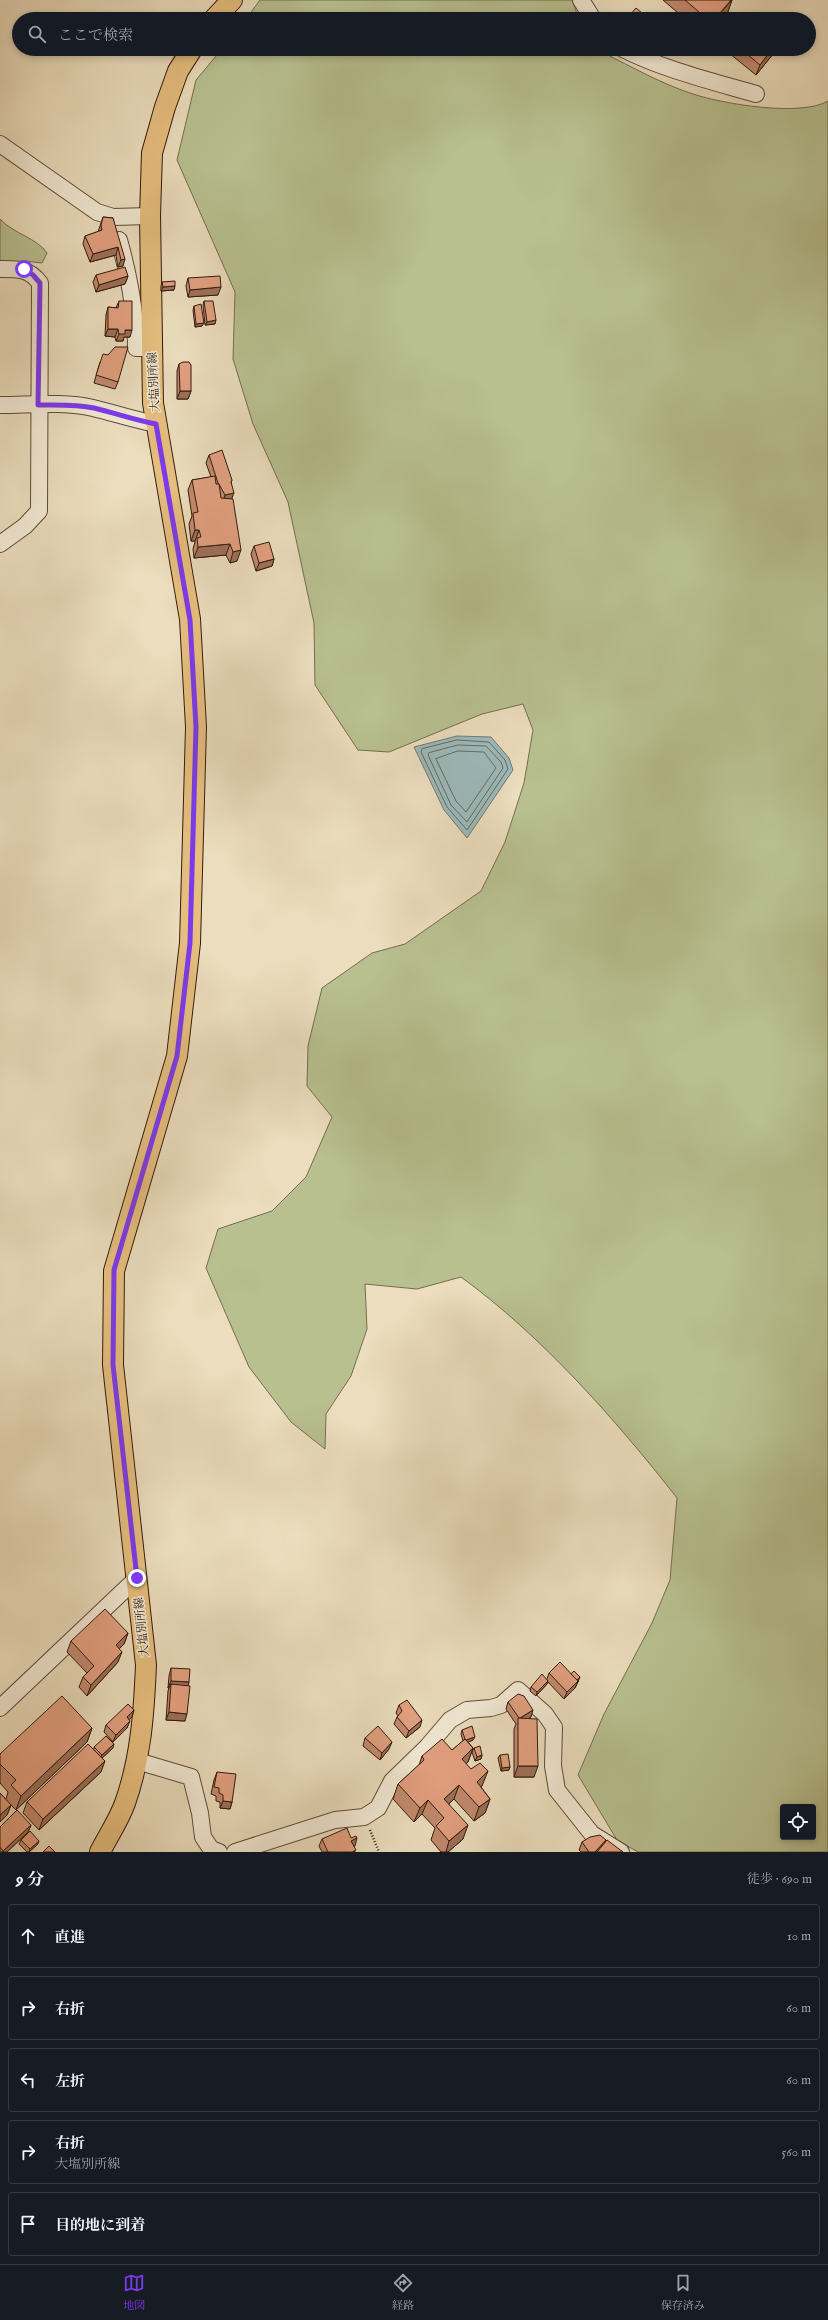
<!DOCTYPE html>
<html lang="ja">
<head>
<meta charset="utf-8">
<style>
	:root { --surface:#171b24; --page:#20242c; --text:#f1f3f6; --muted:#9ea1a6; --line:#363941; --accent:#7c3aed }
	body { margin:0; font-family:"IM FELL English","Noto Serif JP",serif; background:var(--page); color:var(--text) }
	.controls { position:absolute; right:12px; bottom:12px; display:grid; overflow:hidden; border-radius:4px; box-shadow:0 2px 6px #0003 }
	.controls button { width:36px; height:36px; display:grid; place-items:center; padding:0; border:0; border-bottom:1px solid var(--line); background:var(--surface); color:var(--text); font:20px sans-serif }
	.stop { position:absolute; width:12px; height:12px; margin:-9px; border:3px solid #7c3aed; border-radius:50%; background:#fff }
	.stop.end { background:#7c3aed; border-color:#fff; box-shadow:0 1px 4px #0008 }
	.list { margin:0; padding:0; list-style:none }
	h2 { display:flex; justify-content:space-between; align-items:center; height:52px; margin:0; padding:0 16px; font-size:17px }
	h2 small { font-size:13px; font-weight:400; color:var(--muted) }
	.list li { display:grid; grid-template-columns:26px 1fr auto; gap:12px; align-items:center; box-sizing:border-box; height:64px; margin:0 8px 8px; padding:0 8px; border:1px solid var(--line); border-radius:4px }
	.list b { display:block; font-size:15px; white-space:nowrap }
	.list p { margin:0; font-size:13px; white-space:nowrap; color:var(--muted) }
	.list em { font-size:13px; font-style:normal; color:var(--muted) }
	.icon { flex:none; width:22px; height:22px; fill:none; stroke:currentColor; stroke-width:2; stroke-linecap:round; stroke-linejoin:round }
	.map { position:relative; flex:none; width:828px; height:1852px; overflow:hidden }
	.search { position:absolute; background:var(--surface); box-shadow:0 2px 6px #0003; left:12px; right:12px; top:12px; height:44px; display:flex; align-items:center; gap:10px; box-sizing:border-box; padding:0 14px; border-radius:22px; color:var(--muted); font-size:15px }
	.sheet { height:412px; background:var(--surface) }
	nav { display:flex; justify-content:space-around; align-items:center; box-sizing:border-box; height:56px; border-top:1px solid var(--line); background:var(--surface); font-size:11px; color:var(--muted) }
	nav a { display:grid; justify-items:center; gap:2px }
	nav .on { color:var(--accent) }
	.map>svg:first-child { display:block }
	.green { fill:#b8c090; stroke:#746e4e; fill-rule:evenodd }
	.water { fill:#9cbabb; stroke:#717a75 }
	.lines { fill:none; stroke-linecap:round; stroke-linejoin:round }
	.shore { stroke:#666a64; stroke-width:1 }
	.minor-casing { stroke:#604c39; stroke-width:18 }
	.major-casing { stroke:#311b0d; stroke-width:22 }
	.path { stroke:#311b0d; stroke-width:2.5; stroke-dasharray:1 2; stroke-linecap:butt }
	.minor { stroke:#f2e9d4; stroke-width:16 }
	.major { stroke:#e6be7e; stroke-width:20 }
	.wall { fill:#c28a6e; stroke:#311b0d }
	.shaded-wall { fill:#9e705a; stroke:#311b0d }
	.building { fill:#e2a080; stroke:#311b0d }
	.route { stroke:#7c3aed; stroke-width:5 }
	.labels { text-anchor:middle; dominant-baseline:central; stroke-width:3; stroke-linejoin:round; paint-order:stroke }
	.street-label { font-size:12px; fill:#311b0d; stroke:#f2e9d4 }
</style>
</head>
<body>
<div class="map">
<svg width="828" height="1852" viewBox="0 0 828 1852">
	<rect width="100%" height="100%" fill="#ebddbd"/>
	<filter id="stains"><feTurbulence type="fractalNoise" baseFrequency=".005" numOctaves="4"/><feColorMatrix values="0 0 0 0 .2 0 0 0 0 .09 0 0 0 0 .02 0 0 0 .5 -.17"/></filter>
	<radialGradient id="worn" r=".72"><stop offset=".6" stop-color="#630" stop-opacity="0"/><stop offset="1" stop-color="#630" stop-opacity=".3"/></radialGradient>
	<g class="green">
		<polygon points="260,0 572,0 579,19 246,19"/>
		<path d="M222 49H600L602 52C632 67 662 84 693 94 723 104 801 117 828 101V1852H638L617 1840 578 1775 604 1714 652 1623 670 1580 677 1498C616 1420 541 1335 461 1277L417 1289 365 1284 367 1329 351 1376 326 1414 325 1449 291 1422 249 1367 206 1268 218 1229 272 1211 306 1177 332 1117 307 1086 308 1046 322 988 372 953 405 944 481 891 505 842 524 783 533 730 523 704 482 714 389 752 358 750 315 685 314 623 288 502 253 424 233 359 235 292 177 160 196 80ZM783 1807H813V1837H783Z"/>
		<path d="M0 219C14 234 37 238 47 253L42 263 24 261 0 263Z"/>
	</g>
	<polygon class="water" points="457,736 491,737 509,758 513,770 467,838 444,810 414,747"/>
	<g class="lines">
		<g class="shore">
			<polygon points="457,740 489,742 505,760 508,769 467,830 447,807 421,752 422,749"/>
			<polygon points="458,745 486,746 501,762 503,768 467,822 451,805 428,755 429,753"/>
			<polygon points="458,751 484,752 496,768 466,812 456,801 436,759"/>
		</g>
		<g class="minor-casing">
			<g id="minor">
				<polyline points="581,0 593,19"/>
				<path d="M623 49C665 70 711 81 756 94"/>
				<polyline points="0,144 97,212 113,217 150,216"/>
				<path d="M119 240C129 276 136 310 136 348H152"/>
				<path d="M0 269C18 269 28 268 40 283L39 511 25 526 0 544"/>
				<path d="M0 405C30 405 63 401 93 408 114 413 135 420 156 424"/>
				<polyline points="0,1708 137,1578"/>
				<polyline points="137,1761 191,1777 200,1813 203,1837 211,1849 219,1852"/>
				<polyline points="235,1852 335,1820 364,1817 378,1808 392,1781 427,1747 450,1720 467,1710 491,1708 501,1705 518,1690 545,1714 554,1727 553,1766 557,1790 592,1834 621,1852"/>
			</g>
		</g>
		<g class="major-casing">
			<g id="major">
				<polyline points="214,19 232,0"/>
				<path d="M100 1852C108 1836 119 1820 125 1803 141 1758 144 1712 146 1665L113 1365 114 1271 177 1056 190 943 196 727 190 619 153 403 150 216 152 153 165 107 178 71 192 49"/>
			</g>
		</g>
		<polyline class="path" points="370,1830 379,1852"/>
		<use href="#minor" class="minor"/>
		<use href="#major" class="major"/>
	</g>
	<g class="wall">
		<polygon points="663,0 732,0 727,14 722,19 685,19"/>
		<polygon points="724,49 775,49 773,54 756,75"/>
		<polygon points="103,217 113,218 123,266 118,267 116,255 90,262 83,244 85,236 98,232"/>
		<polygon points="96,275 128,276 125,284 96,292 93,282"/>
		<polygon points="188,278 218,295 188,297 186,286"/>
		<polygon points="162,282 174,290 161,291 161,286"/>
		<polygon points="119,301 130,337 124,337 123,341 116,341 115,337 105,336 106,315 108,307 116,308"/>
		<polygon points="204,301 215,324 205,325 203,305"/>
		<polygon points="194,306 202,326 195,327 193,310"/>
		<polygon points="108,355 118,382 115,389 94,383 100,362"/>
		<polygon points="179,364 191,391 188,399 177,399 177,371"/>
		<polygon points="209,455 232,480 231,483 232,499 237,561 230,563 226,555 194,558 193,549 195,542 195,541 191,541 189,524 192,516 188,490 192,480 211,477 206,463"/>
		<polygon points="254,546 274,559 272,566 256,571 251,554"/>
		<polygon points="128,1633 124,1644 119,1648 118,1662 87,1696 79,1687 83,1677 87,1673 67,1652 71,1641"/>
		<polygon points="171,1668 189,1682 188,1685 185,1721 166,1720 168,1691 169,1688 168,1688 169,1676"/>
		<polygon points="549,1673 571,1674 579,1681 578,1682 575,1688 564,1699 548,1682 547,1684 536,1696 530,1691 531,1687 547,1679"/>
		<polygon points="508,1702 531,1717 529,1718 534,1777 514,1777 514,1729 516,1724 506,1709"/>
		<polygon points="399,1705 420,1727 406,1738 394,1724 397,1717 398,1716 396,1713"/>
		<polygon points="134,1710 132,1717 129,1720 127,1728 113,1742 104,1732 106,1725"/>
		<polygon points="92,1728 87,1742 16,1810 11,1805 7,1815 0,1822 0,1793 6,1799 8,1792 0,1783 0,1754"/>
		<polygon points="462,1730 473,1740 468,1742 473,1748 468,1762 466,1764 482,1786 481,1787 490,1799 485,1813 474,1821 454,1799 449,1804 463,1839 448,1852 441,1852 431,1840 435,1828 422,1814 414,1822 393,1799 398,1784 419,1765 422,1756 452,1750 463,1741 461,1734"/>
		<polygon points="365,1738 389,1749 380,1760 363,1746"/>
		<polygon points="94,1747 113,1748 102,1758 101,1772 39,1830 23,1813 27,1802 94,1749"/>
		<polygon points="474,1748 482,1755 481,1759 475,1761 472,1752"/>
		<polygon points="500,1755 509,1770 501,1771 498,1758"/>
		<polygon points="217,1772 232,1802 230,1809 220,1808 220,1802 216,1801 216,1796 211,1794 214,1780"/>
		<polygon points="31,1825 28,1832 7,1852 0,1852 0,1827"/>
		<polygon points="322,1839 355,1846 354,1846 355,1852 322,1852 319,1846"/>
		<polygon points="21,1840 38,1844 29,1852 27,1852 19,1844"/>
		<polygon points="582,1842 605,1842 623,1852 581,1852 579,1850"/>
	</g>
	<g class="shaded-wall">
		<polygon points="732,0 727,14 722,19 715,19"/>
		<polygon points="772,49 775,49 773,54 756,75 760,65"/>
		<polygon points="118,247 116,255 90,262 93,254"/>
		<polygon points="125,259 123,266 118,267 121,260"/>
		<polygon points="128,276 125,284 96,292 99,285"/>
		<polygon points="175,286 174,290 161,291 163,287"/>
		<polygon points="221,287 218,295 188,297 190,290"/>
		<polygon points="216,320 215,324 205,325 207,322"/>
		<polygon points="204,323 202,326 195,327 196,324"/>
		<polygon points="108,329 118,329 115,337 105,336"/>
		<polygon points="125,330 132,330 130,337 124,337 123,341 116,341 119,334"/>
		<polygon points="180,391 191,391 188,399 177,399"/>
		<polygon points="234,493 231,500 223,502 225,495"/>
		<polygon points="195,530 199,530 195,541 191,541"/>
		<polygon points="230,544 226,555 194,558 198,547"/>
		<polygon points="241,550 237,561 230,563 233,552"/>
		<polygon points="274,559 272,566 256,571 259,563"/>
		<polygon points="128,1633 124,1644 112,1656 116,1645"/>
		<polygon points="122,1652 118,1662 87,1696 91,1685"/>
		<polygon points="580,1677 575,1688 564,1699 567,1692"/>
		<polygon points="171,1681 189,1682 187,1689 171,1684 169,1688 168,1688"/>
		<polygon points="548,1681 547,1684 536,1696 537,1692"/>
		<polygon points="134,1710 132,1717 124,1725 127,1717"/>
		<polygon points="533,1710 531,1717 518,1725 519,1719"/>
		<polygon points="169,1712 187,1714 185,1721 166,1720"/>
		<polygon points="422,1720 420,1727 406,1738 409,1731"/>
		<polygon points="130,1721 127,1728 113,1742 116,1735"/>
		<polygon points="92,1728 87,1742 16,1810 21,1796"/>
		<polygon points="475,1737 473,1740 464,1744 465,1740"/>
		<polygon points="392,1742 389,1749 380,1760 382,1753"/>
		<polygon points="114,1744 113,1748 101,1759 102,1755"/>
		<polygon points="473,1748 468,1762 457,1774 462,1759"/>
		<polygon points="482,1755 481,1759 475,1761 477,1757"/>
		<polygon points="105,1761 101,1772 39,1830 43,1819"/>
		<polygon points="518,1766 538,1766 534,1777 514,1777"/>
		<polygon points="510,1767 509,1770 501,1771 502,1768"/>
		<polygon points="488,1771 482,1786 471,1797 477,1782"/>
		<polygon points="459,1785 454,1799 439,1813 444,1799"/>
		<polygon points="490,1799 485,1813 474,1821 479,1807"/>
		<polygon points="428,1800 422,1814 414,1822 420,1808"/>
		<polygon points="223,1801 232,1802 230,1809 220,1808"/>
		<polygon points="11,1805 7,1815 0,1822 0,1815"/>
		<polygon points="31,1825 28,1832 7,1852 3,1852 3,1851"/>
		<polygon points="468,1825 463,1839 448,1852 446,1852 449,1841"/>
		<polygon points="357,1838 355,1846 349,1848 351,1841"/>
		<polygon points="606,1840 603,1848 599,1852 595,1852"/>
		<polygon points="39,1841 38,1844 29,1852 30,1849"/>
	</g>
	<g class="building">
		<polygon points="685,0 731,0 715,19 707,19"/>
		<polygon points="636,8 649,19 632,19 629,16"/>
		<polygon points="740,12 748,19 734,19"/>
		<polygon points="741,49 772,49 760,65"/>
		<polygon points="103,217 113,218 125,259 121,260 118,247 93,254 85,236 102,230 101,225"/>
		<polygon points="125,267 128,276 99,285 96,275"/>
		<polygon points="220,276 221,287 190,290 188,278"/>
		<polygon points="175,281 175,286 163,287 162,282"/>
		<polygon points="119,301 132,301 132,330 125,330 125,334 119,334 118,329 108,329 108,307 118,308"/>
		<polygon points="204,301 213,301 216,320 207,322"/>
		<polygon points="201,304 204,323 196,324 194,306"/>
		<polygon points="115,347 128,347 118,382 96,375 103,354 108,355"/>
		<polygon points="183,362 189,362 191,365 191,391 180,391 179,364"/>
		<polygon points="222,450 232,480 231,482 234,493 225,495 220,486 219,484 218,484 218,483 209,455"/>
		<polygon points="215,476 216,484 219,484 221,498 233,499 241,550 233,552 230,544 198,547 197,538 201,537 199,530 195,530 193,513 198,512 192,480"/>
		<polygon points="269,542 274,559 259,563 254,546"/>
		<polygon points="105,1609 128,1633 116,1645 122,1652 91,1685 83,1677 94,1666 71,1641"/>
		<polygon points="560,1662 578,1681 567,1692 549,1673"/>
		<polygon points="171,1668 190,1669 189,1682 171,1681"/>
		<polygon points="574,1671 580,1677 577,1680 571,1674"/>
		<polygon points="542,1674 548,1681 537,1692 531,1687"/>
		<polygon points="171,1684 190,1686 187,1714 169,1712"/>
		<polygon points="518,1694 524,1696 533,1710 520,1718 519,1718 508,1702"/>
		<polygon points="62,1696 92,1728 21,1796 11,1785 16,1780 0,1764 0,1754"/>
		<polygon points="407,1700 422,1720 409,1731 397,1717 402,1711 399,1705"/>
		<polygon points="128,1704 134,1710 127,1717 130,1721 116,1735 106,1725"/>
		<polygon points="518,1718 537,1719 538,1766 518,1766"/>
		<polygon points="378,1726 392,1742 382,1753 365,1738"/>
		<polygon points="472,1726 475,1737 466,1740 465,1739 462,1730"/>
		<polygon points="106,1736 114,1744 102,1755 94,1747"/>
		<polygon points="442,1739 452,1750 465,1739 473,1748 462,1759 471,1769 480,1763 488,1771 477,1782 490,1799 479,1807 459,1785 444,1799 468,1825 449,1841 436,1826 444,1818 428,1800 420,1808 398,1784 424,1760 422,1756"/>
		<polygon points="88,1744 105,1761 43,1819 27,1802"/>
		<polygon points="480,1746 482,1755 477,1757 474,1748"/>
		<polygon points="508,1754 510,1767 502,1768 500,1755"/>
		<polygon points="217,1772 236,1774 232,1802 223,1801 223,1795 219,1793 219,1788 214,1787"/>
		<polygon points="0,1793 11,1805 0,1815"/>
		<polygon points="17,1810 31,1825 3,1851 0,1847 0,1827"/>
		<polygon points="347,1828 351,1838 356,1836 357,1838 351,1841 356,1850 352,1852 328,1852 322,1839"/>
		<polygon points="30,1831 39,1841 30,1849 21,1840"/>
		<polygon points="600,1835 606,1840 595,1852 589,1852 582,1842 590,1837"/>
		<polygon points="607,1840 623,1852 597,1852"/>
		<polygon points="49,1846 55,1852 43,1852"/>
	</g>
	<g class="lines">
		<path class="route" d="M24 269 33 275 40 283 38 405C57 405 76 404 94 408 115 413 135 420 156 424L190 620 196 727 190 943 177 1056 114 1270 113 1365 137 1578"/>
	</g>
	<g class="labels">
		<g class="street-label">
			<text transform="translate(154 382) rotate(-93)">大塩別所線</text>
			<text transform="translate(142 1627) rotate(-96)">大塩別所線</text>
		</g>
	</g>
	<rect width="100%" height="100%" filter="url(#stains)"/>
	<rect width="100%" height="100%" fill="url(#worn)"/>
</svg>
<div class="controls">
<button><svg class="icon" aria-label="locate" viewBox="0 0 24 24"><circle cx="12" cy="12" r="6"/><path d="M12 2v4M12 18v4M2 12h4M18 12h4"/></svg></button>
</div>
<div class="stop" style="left:24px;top:269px"></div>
<div class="stop end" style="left:137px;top:1578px"></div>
<div class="search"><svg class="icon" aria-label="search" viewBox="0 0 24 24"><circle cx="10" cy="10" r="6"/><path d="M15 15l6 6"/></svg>ここで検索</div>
</div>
<section class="sheet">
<h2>9 分<small>徒歩 · 690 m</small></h2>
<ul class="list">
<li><svg class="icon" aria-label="ahead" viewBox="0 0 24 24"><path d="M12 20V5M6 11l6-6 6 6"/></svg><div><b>直進</b></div><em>10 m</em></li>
<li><svg class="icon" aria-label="right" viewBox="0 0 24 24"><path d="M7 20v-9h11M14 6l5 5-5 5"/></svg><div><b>右折</b></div><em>60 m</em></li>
<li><svg class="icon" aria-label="left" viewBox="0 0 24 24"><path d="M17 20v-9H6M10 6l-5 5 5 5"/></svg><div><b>左折</b></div><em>60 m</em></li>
<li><svg class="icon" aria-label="right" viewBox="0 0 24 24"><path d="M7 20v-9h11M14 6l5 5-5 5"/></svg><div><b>右折</b><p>大塩別所線</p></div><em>560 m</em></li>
<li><svg class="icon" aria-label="arrive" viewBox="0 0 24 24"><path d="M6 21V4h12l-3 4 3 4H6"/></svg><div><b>目的地に到着</b></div></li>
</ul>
</section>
<nav>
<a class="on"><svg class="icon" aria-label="map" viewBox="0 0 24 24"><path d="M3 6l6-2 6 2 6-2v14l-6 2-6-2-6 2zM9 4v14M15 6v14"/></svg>地図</a>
<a><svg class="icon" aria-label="directions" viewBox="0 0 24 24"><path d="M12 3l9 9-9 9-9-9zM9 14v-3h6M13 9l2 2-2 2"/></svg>経路</a>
<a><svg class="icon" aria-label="saved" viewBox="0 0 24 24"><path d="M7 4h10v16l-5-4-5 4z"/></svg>保存済み</a>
</nav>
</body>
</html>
